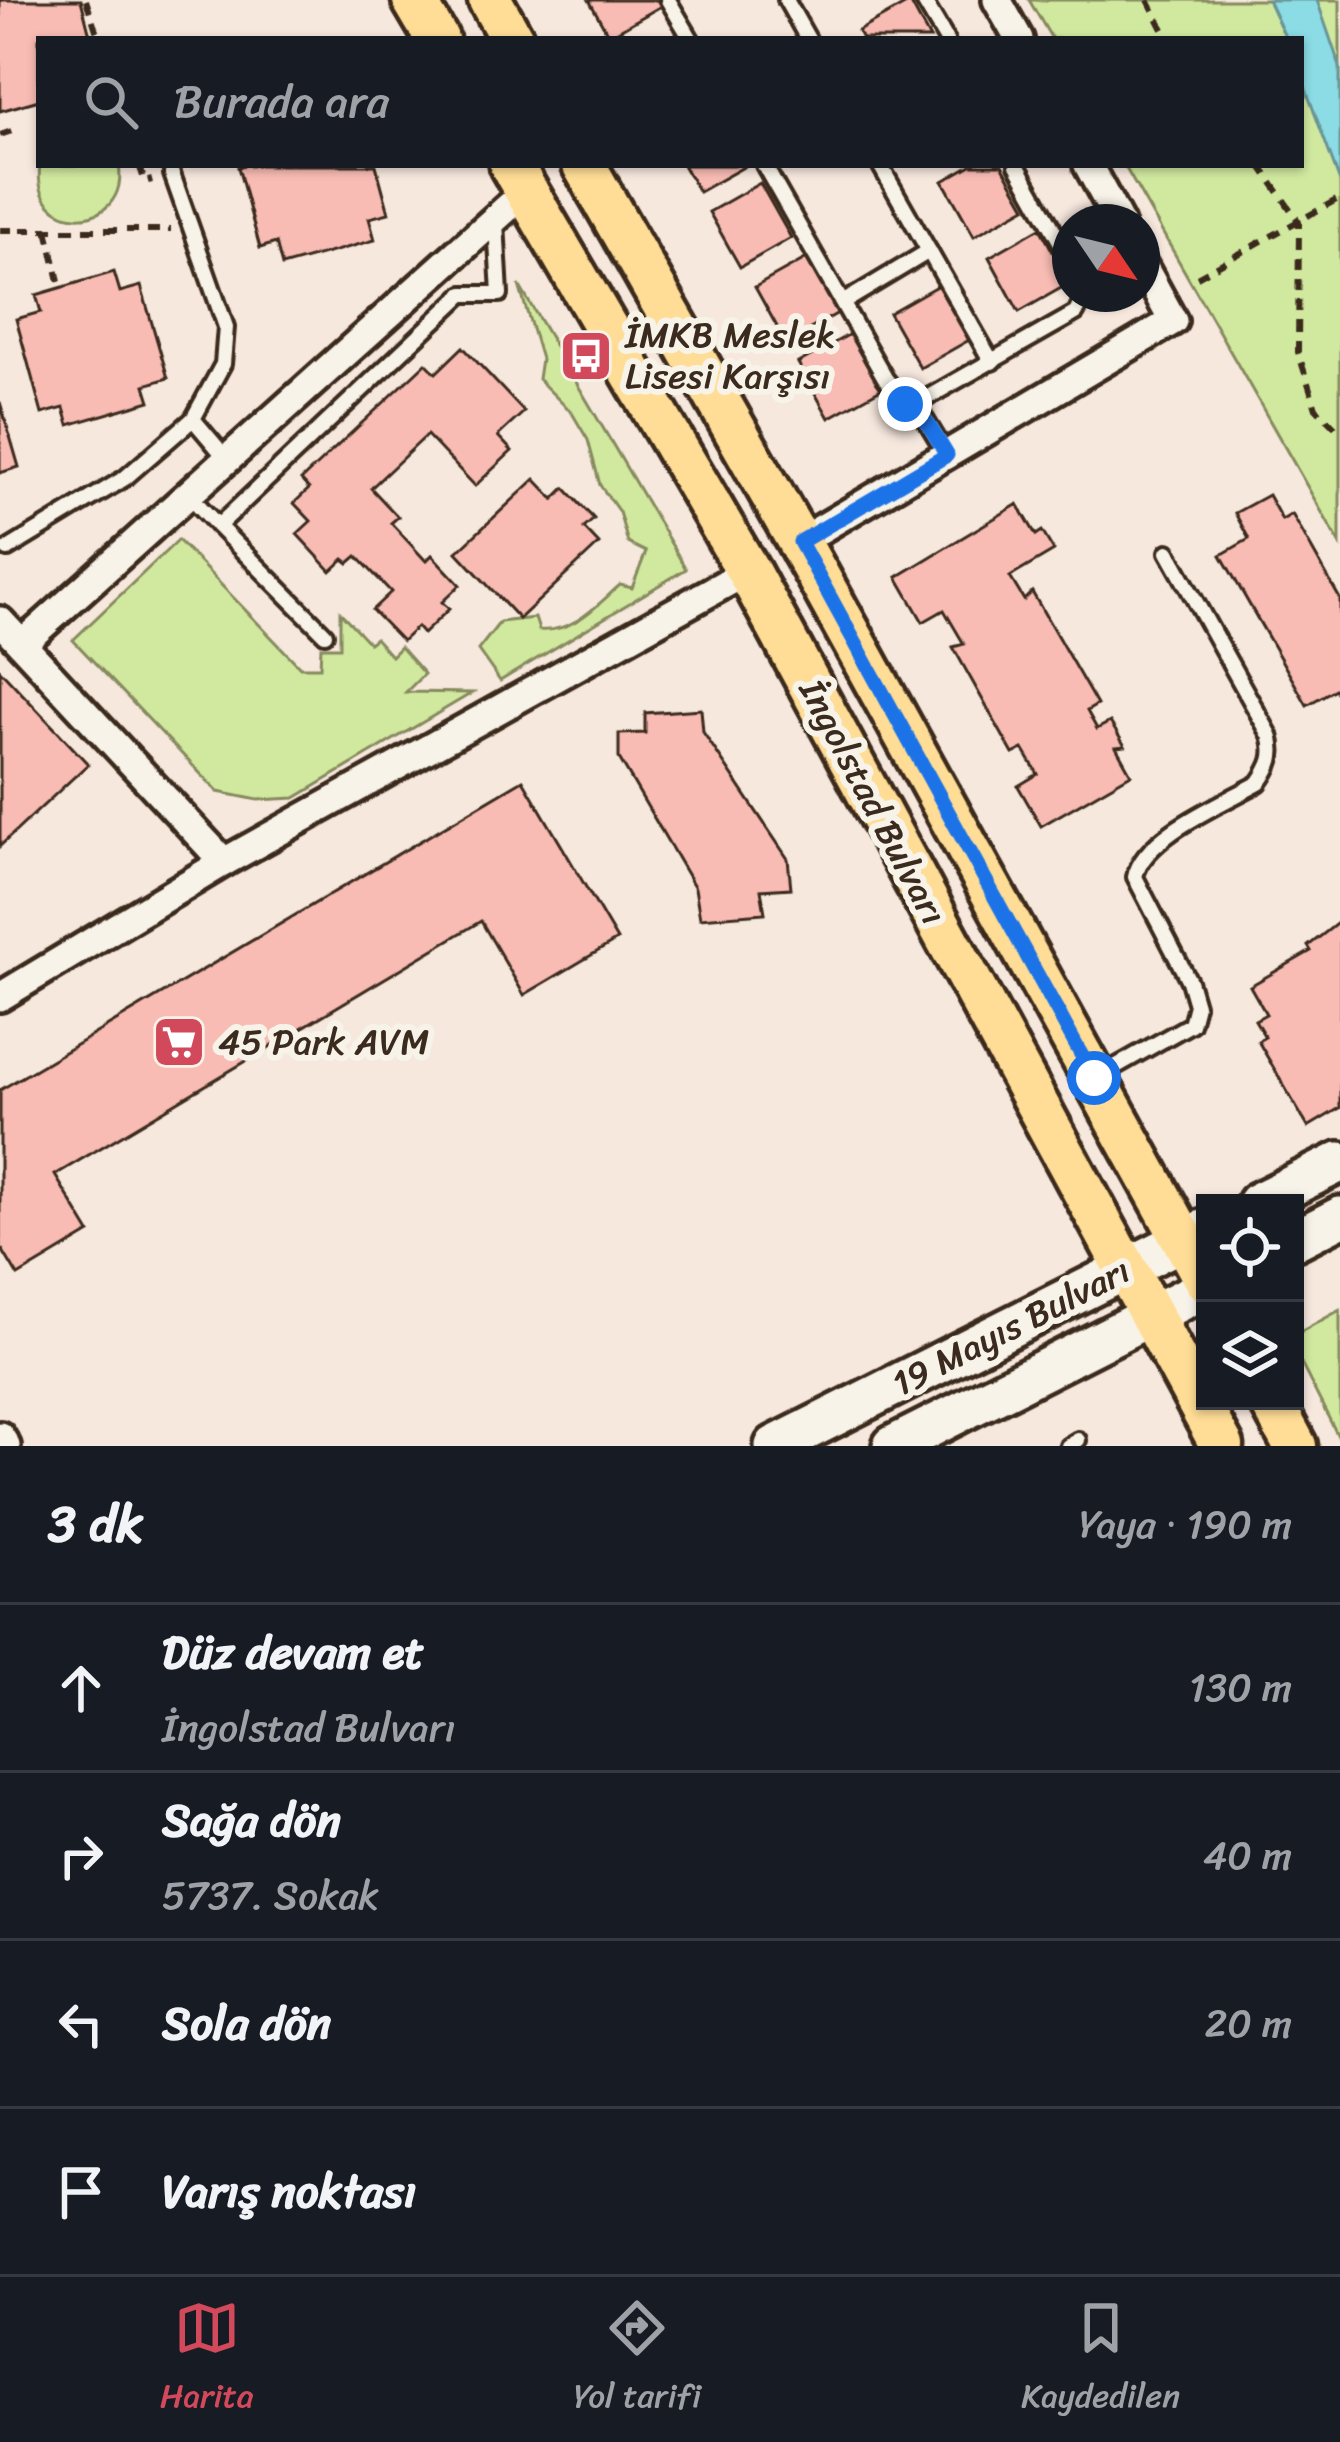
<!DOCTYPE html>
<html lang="tr">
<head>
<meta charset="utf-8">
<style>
	:root { --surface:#171b24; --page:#242831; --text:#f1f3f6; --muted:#9ea1a6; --line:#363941; --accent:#d1495b }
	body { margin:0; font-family:Sriracha,sans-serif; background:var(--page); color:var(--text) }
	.controls { position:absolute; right:36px; bottom:36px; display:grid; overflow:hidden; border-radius:0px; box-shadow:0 3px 9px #0004 }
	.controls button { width:108px; height:108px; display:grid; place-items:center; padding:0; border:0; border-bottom:3px solid var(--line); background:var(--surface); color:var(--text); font:60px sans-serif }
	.compass { position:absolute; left:1052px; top:204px; width:108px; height:108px; border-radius:50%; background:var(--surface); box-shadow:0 3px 9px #0004; rotate:125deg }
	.stop { position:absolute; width:36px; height:36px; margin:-27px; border:9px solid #1a73e8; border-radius:50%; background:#fff }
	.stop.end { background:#1a73e8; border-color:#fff; box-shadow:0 3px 12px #0008 }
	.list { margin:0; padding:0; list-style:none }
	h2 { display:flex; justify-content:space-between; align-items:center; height:156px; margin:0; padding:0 48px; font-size:51px }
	h2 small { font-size:39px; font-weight:400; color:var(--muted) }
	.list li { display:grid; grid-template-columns:78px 1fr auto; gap:36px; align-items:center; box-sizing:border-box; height:168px; padding:0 48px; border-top:3px solid var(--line) }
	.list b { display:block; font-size:45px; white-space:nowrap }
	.list p { margin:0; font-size:39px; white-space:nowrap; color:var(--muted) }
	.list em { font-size:39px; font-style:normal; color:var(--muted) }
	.icon { flex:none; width:66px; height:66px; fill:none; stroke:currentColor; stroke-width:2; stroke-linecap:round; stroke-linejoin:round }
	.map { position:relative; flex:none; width:1340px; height:1446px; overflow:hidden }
	.search { position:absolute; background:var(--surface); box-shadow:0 3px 9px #0004; left:36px; right:36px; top:36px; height:132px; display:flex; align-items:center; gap:30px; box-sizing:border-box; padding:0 42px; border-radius:0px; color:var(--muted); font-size:45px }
	.sheet { height:828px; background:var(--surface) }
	nav { display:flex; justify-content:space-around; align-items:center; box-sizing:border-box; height:168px; border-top:3px solid var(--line); background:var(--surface); font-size:33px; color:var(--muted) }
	nav a { display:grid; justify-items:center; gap:6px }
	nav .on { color:var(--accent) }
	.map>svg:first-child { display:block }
	.green { fill:#d1e99f; stroke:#868a5e; stroke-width:3 }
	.water { fill:#8bdce5; stroke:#6b9595; stroke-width:3 }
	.building { fill:#f8bcb4; stroke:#3b2a1e; stroke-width:3 }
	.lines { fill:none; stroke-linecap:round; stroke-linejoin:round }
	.lane-casing { stroke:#3b2a1e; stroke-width:22 }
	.street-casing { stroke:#3b2a1e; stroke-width:36 }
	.secondary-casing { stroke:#3b2a1e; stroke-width:48 }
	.primary-casing { stroke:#3b2a1e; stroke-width:51 }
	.path { stroke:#3b2a1e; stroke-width:6; stroke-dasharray:12 9; stroke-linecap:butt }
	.lane { stroke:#f7f3e8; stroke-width:14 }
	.street { stroke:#f7f3e8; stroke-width:27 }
	.secondary { stroke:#f7f3e8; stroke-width:39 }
	.primary { stroke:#ffdd96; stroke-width:42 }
	.route { stroke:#1a73e8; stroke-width:15 }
	.labels { text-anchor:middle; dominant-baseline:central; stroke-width:12; stroke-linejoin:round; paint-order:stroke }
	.poi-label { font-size:36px; fill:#3b2a1e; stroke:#f7f3e8; text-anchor:start }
	.street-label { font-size:36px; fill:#3b2a1e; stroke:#f7f3e8 }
</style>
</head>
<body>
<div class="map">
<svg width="1340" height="1446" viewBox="0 0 1340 1446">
	<rect width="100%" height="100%" fill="#f7e8de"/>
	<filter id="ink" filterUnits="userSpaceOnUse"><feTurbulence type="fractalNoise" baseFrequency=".00833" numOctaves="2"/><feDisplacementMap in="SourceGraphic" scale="24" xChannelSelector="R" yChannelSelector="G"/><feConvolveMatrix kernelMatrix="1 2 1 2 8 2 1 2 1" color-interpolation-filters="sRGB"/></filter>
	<g filter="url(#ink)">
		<g class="green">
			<polygon points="1029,0 1340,0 1340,544 1124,165 1301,165 1301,39 1052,39"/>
			<path d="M40 165H119C130 233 30 236 40 165Z"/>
			<path d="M519 285 686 569 500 681 478 650 500 622 535 618 539 630C573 633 596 606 620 585L632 588 646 552 628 543 619 512 600 485 588 440 572 413 538 379 541 359Z"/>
			<polygon points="178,540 300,667 320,667 321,647 340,647 340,612 369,643 375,638 391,656 400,647 424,674 406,692 472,693 295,798 258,800 218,792 73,640"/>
			<polygon points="1340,1310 1340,1440 1295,1352 1295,1335"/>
		</g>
		<polygon class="water" points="1268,0 1317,0 1340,67 1340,182 1301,76 1301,39 1286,39"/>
		<g class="building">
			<polygon points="0,0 81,0 91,39 39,39 39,100 0,111"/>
			<polygon points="589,0 657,0 661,6 609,36"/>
			<polygon points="910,2 930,39 862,39 858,31"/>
			<polygon points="245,165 376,165 389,213 369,218 375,240 282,266 276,243 260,248 238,167"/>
			<polygon points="683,165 747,165 699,192"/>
			<polygon points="971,165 1002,165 1026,207 974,236 943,181"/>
			<polygon points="760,183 791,238 740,267 709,212"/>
			<polygon points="1040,228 1070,283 1019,312 989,257"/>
			<polygon points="807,258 838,313 786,343 755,287"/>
			<polygon points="114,272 120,292 141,286 168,378 145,385 150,401 69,425 64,408 42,414 16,319 41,312 36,295"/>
			<polygon points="940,284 971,339 920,368 889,313"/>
			<polygon points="850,334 881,389 829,418 798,363"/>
			<polygon points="463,347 524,412 498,436 512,451 475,486 427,435 371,488 398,517 391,523 426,561 432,555 460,585 442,602 449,609 423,634 417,627 402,641 372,610 391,592 357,556 349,563 344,559 331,571 297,534 311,521 294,503 309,489 301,480 426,363 436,373"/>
			<polygon points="0,402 19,467 0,473"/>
			<polygon points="535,479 554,499 565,488 594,519 584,528 599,544 519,619 457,552"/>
			<polygon points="1268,495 1282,520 1292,514 1340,599 1340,698 1335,689 1307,705 1221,555 1249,539 1235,513"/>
			<polygon points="1018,504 1036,535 1042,531 1054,551 1010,577 1024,600 1032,592 1097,705 1087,711 1097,729 1110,722 1125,746 1116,747 1131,774 1041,826 1018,786 1038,774 1023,749 1013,754 953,647 964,644 944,610 923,622 897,577"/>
			<polygon points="0,670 88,764 0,846"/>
			<polygon points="701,709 703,732 788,859 791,888 761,890 765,913 700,918 695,888 619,758 619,734 645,733 645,713"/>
			<polygon points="523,780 617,940 524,995 481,921 55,1175 90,1233 18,1276 0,1246 0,1090"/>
			<polygon points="1340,921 1340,1108 1308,1127 1258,1041 1265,1037 1255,1020 1266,1014 1250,986 1311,951 1308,946"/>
		</g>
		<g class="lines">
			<g class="lane-casing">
				<g id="lane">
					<polyline points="668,0 691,39"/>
					<polyline points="786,0 808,39"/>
					<polyline points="923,0 946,39"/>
					<polyline points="764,165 885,378 905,403 916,404 1076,313 1085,294"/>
					<polyline points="1017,165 1070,259"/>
					<polyline points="172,174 226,327 223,364 193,419 226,458"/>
					<polyline points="929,251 992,362"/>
					<polyline points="844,302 929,251 880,165"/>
					<polyline points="916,404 947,455"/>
					<polyline points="189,495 218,526"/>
					<polyline points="8,549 125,478 193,419"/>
					<polyline points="325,634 218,526 463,294 500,294 496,223"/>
					<path d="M1099 1076 1191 1024 1196 1005 1189 981 1135 877C1143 836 1224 803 1259 783 1271 766 1276 755 1270 735L1168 552"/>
					<polyline points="1068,1446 1078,1440"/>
				</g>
			</g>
			<g class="street-casing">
				<g id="street">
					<polyline points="997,0 1019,39"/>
					<polyline points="1088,165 1119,222"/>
					<polyline points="799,542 1173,321 1142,264"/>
					<polyline points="0,621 224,862"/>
					<polyline points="22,644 526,191"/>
					<polyline points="0,997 224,862 748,571"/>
					<polyline points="0,1436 6,1446"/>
				</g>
			</g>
			<g class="secondary-casing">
				<g id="secondary">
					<polyline points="1257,1203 1340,1162"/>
					<polyline points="1295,1240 1340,1217"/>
					<polyline points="775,1446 1205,1229"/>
					<polyline points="893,1446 1205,1288"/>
				</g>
			</g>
			<g class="primary-casing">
				<g id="primary">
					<polyline points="414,0 437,39"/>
					<polyline points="490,0 512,39"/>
					<polyline points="511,165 748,571 1222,1446"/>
					<polyline points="584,165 799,542 1205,1279"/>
					<polyline points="1271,1401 1295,1446"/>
				</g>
			</g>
			<g class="path">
				<polyline points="86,0 99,39"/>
				<polyline points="1148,0 1168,39"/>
				<polyline points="0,135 12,131"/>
				<polyline points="139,165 145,182 152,180"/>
				<polyline points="1260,165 1299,222 1298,352 1316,408 1340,432"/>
				<polyline points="0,230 171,230"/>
				<polyline points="47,230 59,281"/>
				<polyline points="1197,277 1340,198"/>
			</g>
			<use href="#lane" class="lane"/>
			<use href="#street" class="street"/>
			<use href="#secondary" class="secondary"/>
			<use href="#primary" class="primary"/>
		</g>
	</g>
	<g class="lines" filter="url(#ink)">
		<polyline class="route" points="905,404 916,404 947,455 800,542 1094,1078"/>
	</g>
	<defs>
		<g id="bus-square" transform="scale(2.7)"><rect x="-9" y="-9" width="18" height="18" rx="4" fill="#d1495b" stroke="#f7f3e8"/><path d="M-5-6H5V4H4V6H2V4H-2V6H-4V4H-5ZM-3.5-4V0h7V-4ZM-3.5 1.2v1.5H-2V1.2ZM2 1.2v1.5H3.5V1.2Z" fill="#fff"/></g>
		<g id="supermarket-square" transform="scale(2.7)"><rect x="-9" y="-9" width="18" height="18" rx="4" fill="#d1495b" stroke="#f7f3e8"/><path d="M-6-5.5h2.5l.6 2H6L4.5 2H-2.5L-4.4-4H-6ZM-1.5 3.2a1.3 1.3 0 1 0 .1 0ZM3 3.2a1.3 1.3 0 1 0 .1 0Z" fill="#fff"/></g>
	</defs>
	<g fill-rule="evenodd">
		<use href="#bus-square" x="586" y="356"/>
		<use href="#supermarket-square" x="179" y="1042"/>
	</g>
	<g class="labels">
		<g class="poi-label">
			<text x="625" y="335">İMKB Meslek<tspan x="625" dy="41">Lisesi Karşısı</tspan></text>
			<text x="218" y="1042">45 Park AVM</text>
		</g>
		<g class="street-label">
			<text transform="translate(873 802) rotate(62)">İngolstad Bulvarı</text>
			<text transform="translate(1011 1327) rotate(-27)">19 Mayıs Bulvarı</text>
		</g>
	</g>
</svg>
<div class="controls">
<button><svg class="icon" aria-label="locate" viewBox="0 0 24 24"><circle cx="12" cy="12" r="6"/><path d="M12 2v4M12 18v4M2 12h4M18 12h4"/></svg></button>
<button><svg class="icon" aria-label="layers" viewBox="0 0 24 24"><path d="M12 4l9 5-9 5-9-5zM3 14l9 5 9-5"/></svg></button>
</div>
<svg class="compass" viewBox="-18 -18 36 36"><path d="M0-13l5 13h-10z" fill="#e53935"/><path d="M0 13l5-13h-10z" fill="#9ea1a6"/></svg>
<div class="stop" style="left:1094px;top:1078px"></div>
<div class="stop end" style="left:905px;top:404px"></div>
<div class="search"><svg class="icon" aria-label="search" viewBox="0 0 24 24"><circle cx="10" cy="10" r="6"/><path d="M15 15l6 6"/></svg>Burada ara</div>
</div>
<section class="sheet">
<h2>3 dk<small>Yaya · 190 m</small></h2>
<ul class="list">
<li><svg class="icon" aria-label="ahead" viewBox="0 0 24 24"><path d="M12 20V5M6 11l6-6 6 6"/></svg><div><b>Düz devam et</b><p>İngolstad Bulvarı</p></div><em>130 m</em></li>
<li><svg class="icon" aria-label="right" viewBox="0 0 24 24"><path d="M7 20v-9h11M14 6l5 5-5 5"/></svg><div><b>Sağa dön</b><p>5737. Sokak</p></div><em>40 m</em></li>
<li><svg class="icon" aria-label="left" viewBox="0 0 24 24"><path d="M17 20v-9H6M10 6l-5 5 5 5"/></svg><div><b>Sola dön</b></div><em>20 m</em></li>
<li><svg class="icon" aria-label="arrive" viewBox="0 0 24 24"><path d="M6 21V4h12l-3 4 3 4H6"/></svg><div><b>Varış noktası</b></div></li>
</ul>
</section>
<nav>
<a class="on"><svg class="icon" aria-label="map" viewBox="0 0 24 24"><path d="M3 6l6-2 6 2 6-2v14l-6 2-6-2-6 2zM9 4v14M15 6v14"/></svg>Harita</a>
<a><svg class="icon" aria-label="directions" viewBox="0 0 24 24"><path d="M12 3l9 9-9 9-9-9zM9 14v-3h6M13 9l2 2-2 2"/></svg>Yol tarifi</a>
<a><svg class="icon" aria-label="saved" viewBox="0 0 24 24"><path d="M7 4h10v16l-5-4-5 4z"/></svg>Kaydedilen</a>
</nav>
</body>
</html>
